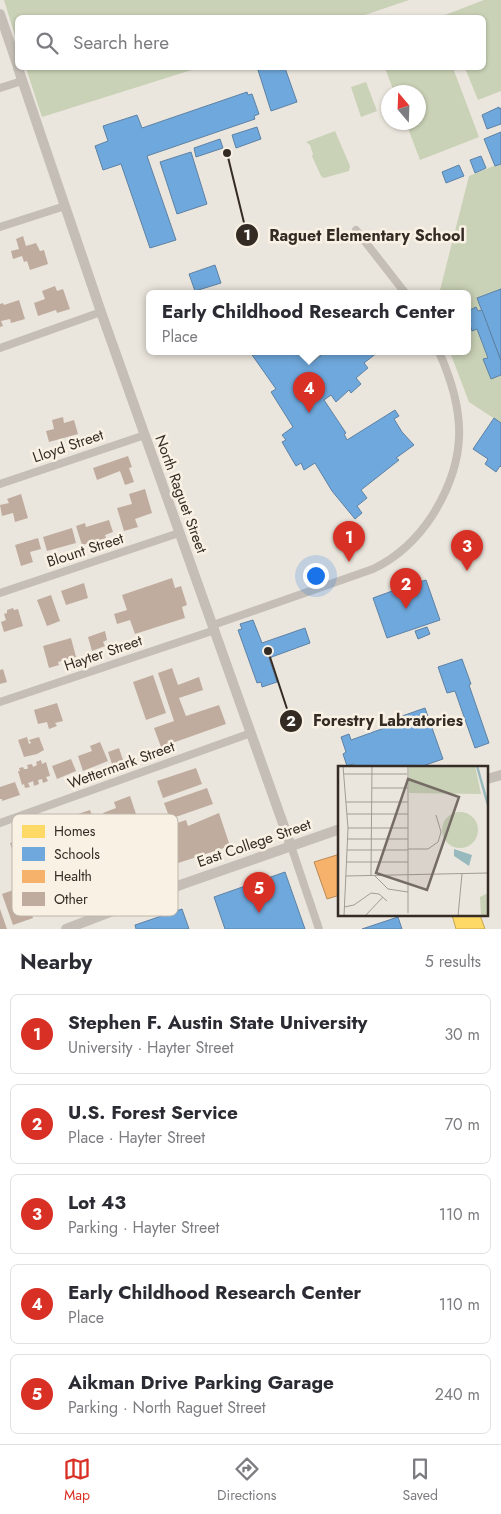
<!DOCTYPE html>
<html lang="en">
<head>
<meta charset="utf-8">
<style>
	:root { --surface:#fff; --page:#f2f2f3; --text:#2b2b33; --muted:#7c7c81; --line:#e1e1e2; --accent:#d93025 }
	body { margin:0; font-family:Jost,sans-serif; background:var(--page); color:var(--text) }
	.compass { position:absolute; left:381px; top:85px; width:45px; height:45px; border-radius:50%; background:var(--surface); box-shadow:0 1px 4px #0004; rotate:341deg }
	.you { position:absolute; left:315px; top:575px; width:18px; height:18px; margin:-12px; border:4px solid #fff; border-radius:50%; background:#1a73e8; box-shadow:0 0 0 8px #1a73e833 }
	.badge { display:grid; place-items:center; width:32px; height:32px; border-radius:50%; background:var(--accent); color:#fff; font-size:16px; font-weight:700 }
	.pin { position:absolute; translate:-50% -41px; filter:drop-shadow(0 1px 2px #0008) }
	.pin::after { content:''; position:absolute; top:26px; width:18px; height:15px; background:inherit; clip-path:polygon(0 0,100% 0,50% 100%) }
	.popup { position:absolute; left:146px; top:290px; width:325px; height:65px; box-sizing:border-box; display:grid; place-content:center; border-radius:8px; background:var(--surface); filter:drop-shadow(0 1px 4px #0005); font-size:16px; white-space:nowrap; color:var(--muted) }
	.popup b { font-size:19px; color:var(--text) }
	.popup::after { content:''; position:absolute; left:50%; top:100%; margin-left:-10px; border:10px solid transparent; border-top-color:var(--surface) }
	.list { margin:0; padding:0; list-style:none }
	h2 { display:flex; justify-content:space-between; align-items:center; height:65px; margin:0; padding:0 20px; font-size:21px }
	h2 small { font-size:16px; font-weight:400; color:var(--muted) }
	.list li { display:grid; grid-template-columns:32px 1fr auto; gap:15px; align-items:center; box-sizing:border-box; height:80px; margin:0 10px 10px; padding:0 10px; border:1px solid var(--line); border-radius:8px }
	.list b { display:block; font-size:19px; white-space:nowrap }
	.list p { margin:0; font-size:16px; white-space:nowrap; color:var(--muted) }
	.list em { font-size:16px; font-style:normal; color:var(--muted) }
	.icon { flex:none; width:28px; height:28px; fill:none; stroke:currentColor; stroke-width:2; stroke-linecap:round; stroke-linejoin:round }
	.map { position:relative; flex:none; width:501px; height:929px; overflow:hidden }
	.search { position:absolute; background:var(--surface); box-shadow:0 1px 4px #0004; left:15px; right:15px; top:15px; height:55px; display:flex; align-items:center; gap:12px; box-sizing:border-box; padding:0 18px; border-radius:8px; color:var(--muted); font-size:19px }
	.sheet { height:515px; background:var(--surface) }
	nav { display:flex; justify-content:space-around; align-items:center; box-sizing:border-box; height:70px; border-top:1px solid var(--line); background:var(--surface); font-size:14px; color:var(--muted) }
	nav a { display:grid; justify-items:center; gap:2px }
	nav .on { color:var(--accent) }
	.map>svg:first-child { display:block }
	.green { fill:#c9d1b6 }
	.homes { fill:#ffd966; stroke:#c2a552 }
	.schools { fill:#6fa8dc; stroke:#5d82a5 }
	.health { fill:#f6b26b; stroke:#bc8a56 }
	.building { fill:#bfac9e }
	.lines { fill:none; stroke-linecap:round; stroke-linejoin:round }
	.minor { stroke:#c4beb6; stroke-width:8 }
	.tertiary { stroke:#c4beb6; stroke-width:10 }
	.labels { text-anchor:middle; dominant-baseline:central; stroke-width:5; stroke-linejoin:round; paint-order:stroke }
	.street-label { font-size:15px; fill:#342b25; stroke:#f9f1e3 }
	.inset-river { fill:none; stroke:#98b9bd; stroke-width:2.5 }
	.inset-road { fill:none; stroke:#a29b93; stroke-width:1 }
	.view { fill:#746c65; fill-opacity:0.15; stroke:#746c65; stroke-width:2.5 }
	.inset-edge { fill:none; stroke:#342b25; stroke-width:2.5 }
	.key { fill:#f9f1e3; stroke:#beb6aa; stroke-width:1 }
	.key-label { font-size:14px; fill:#342b25 }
	.leader { fill:none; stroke:#342b25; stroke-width:2 }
	.callout-dot { fill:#342b25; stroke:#f9f1e3; stroke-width:2 }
	.mark-label { font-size:15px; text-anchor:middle; font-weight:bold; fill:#fff }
	.callout-label { font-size:16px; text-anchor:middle; font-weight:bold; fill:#342b25; stroke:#f9f1e3; stroke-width:5; stroke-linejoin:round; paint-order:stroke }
</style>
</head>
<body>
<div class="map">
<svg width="501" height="929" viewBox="0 0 501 929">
	<rect width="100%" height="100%" fill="#ebe6dd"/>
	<g class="green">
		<polygon points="4,0 409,0 356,18 18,18 17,42"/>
		<polygon points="484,0 501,0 501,91 478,100 465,68 484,68 484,18 446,17 445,15"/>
		<polygon points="26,68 198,68 42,117"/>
		<polygon points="385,68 453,68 479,137 420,160 406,123 418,122 418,92 394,92"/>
		<polygon points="366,82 377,111 361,117 351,87"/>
		<polygon points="335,131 350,166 349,171 324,178 321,176 312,156 313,154 310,145 306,142"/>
		<polygon points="501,163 501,423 469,402 450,352 468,352 468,294 439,294 469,176"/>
	</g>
	<polygon class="homes" points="452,915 480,915 485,929 456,929"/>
	<g class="schools">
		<polygon points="266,68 285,68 297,102 271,111 258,70"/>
		<polygon points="247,92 248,95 252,94 259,114 254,116 255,119 147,156 176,240 150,248 121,164 103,170 95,146 108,141 103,126 137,115 142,128"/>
		<polygon points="499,107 499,109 501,108 501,124 487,129 482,115"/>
		<polygon points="257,127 261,139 236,148 232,135"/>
		<polygon points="501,132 501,164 495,166 484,139"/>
		<polygon points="220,139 223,148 196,157 194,148"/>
		<polygon points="191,152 207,204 177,214 160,162"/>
		<polygon points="481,156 486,168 475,173 470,160"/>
		<polygon points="459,165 464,176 446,183 442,172"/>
		<polygon points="215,265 221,283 195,291 189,274"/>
		<polygon points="501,289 501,361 477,298"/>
		<polygon points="476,307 478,311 482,310 501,361 501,375 491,379 483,359 488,358 477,329 472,331 469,321 471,321 468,311"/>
		<polygon points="250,352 303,352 310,359 308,361 310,364 325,352 378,352 364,363 368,368 356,378 361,384 351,393 349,390 336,402 331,395 324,400 346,433 344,434 347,440 395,410 399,416 394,419 402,432 414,445 396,458 399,460 361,490 367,498 357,506 362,513 355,519 332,491 315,463 304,470 301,463 296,466 282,442 286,440 282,435 293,427 271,392 276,389"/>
		<polygon points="494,418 501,423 501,467 500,466 496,472 485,464 488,459 473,449"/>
		<polygon points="426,580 440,620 387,638 373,598 395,590 394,586 407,581 409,585"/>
		<polygon points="253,620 262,643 305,628 310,643 269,658 277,682 262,687 261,682 257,683 238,630 242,629 240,624"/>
		<polygon points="427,627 430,634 418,639 415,631"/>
		<polygon points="462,659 471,684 469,685 489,743 475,748 455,691 447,693 438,667"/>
		<polygon points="425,708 443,759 417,768 354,768 353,764 347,766 343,754 346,752 341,737 349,734 351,740 390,726 388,721"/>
		<polygon points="285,872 305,929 225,929 214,897"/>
		<polygon points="182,909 189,929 136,929 135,925"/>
		<polygon points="398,917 402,929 362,929"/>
	</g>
	<polygon class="health" points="340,854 340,895 327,899 314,862"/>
	<g class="building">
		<polygon points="23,236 26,246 36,243 40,251 44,250 48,264 30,270 27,261 24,262 22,256 13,259 11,251 19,249 16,239"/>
		<polygon points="55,286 57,291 63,289 70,309 57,313 56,310 38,316 34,303 45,299 42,291"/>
		<polygon points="19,300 25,319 11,323 10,319 1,321 3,326 0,327 0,304 3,303 4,305"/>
		<polygon points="63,417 64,423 74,420 78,434 49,442 46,431 54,429 52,420"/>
		<polygon points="128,456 132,467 129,468 134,482 125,485 120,471 97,480 93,468"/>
		<polygon points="145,489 152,513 135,519 138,527 124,531 117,508 132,504 129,494"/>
		<polygon points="21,494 28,518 15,522 13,513 2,516 0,505 9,503 7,499"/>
		<polygon points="109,520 113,532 105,535 106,538 82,545 76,526 85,523 86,527"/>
		<polygon points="72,528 76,543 47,551 43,537"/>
		<polygon points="38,538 41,549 30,552 33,562 21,566 15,545"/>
		<polygon points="172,578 175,588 181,586 187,605 182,607 185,618 135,634 130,620 117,624 114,614 127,610 122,595"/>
		<polygon points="84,583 88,598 66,605 61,591"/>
		<polygon points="51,595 60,621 47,626 37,600"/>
		<polygon points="13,608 14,610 18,609 23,626 4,632 1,622 6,620 4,614 7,613 7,610"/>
		<polygon points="105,631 107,640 103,642 105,646 92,651 88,637"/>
		<polygon points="71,638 76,657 58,662 59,665 49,668 43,646"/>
		<polygon points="172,668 178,685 199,677 203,690 179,698 186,716 219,705 226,724 161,747 154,728 174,721 158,673"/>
		<polygon points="3,669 7,682 0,684 0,670"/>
		<polygon points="153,675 166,713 146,720 133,682"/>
		<polygon points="57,703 63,721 55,723 57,726 49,729 47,722 38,724 34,710"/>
		<polygon points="27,737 29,744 31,743 29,740 39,737 44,750 37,754 24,757 18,740"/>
		<polygon points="100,742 108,761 83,771 78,756 92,751 90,746"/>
		<polygon points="119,748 123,760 112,764 108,752"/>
		<polygon points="71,759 76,771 57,779 52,766"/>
		<polygon points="41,760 42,764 46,762 50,776 46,777 48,781 43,783 42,779 38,780 39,784 34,786 33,781 31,782 28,783 30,787 25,788 24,784 22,785 18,771 20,771 19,768 23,767 24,769 27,769 28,768 27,765 32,764 33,767 37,765 36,762"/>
		<polygon points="196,768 202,784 163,798 157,781"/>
		<polygon points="15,782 20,795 2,801 2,799 0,799 0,787"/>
		<polygon points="207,788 213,804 170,819 164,803"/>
		<polygon points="130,796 136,814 119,820 122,826 109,831 103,813 116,808 114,802"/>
		<polygon points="90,810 95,824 75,830 76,833 70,835 65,820 71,818 73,823 77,821 75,815"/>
		<polygon points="219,813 230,846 87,893 77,864 158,836 156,830 186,820 188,826"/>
		<polygon points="55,821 61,838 45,843 44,840 38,842 40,848 32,850 28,837 42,835 39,826"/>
		<polygon points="88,834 92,846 80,850 75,838"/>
		<polygon points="23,839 32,866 19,870 10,843"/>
		<polygon points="69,861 82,900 64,906 51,868"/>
		<polygon points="22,887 33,918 13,925 2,894"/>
		<polygon points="0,909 7,929 0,929"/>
	</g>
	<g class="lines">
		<g class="minor">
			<polyline points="0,88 22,81"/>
			<polyline points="0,227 65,206"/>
			<polyline points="356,230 406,294"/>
			<polyline points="0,348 101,312"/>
			<polyline points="0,484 145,435"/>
			<polyline points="0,593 179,533"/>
			<path d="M213 625 373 569C398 557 417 539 432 516 468 459 466 412 439 352"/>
			<polyline points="0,702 215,630"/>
			<polyline points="0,823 251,733"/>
			<polyline points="291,846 319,929"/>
		</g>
		<g class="tertiary">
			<polyline points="0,14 18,67"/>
			<polyline points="18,68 101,312 291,846"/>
			<polyline points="487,779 501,775"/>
			<polyline points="66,929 183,884 340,829"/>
		</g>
	</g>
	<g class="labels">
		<g class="street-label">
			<text transform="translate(68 446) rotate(-19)">Lloyd Street</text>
			<text transform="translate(181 494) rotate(70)">North Raguet Street</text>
			<text transform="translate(85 550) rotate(-18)">Blount Street</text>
			<text transform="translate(103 653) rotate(-19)">Hayter Street</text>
			<text transform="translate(121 765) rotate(-20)">Wettermark Street</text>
			<text transform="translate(254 843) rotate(-19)">East College Street</text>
		</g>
	</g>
	<g transform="translate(338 766)">
		<rect width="150" height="150" fill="#ebe6dd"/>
		<path d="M71 0H137L143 28 71 27ZM104 64a18 18 0 1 1 36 0a18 18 0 1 1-36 0ZM150 127V150H143L142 131Z" fill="#c9d1b6"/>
		<path d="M116 83 134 89 131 100 116 90Z" fill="#98b9bd"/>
		<path class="inset-river" d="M139 0 150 39"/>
		<path class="inset-road" d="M5 0 10 62 6 150M6 8H69M34 22H70M8 36H70M9 48H70M10 62H70M10 73H70M70 83H90L100 76 103 66 98 49M9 84H70M9 96H70M33 109 34 0M8 110 150 107M37 110 50 123 70 126M6 141 16 139 33 127 41 128 49 135M70 147V0M27 150 45 131M120 150 124 108"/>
		<path class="view" d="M70 13 121 31 89 124 38 107Z"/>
		<rect width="150" height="150" class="inset-edge"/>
	</g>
	<rect x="12" y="814" width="166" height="102" rx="8" class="key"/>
	<rect x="22" y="825" width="23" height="13" fill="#ffd966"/>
	<rect x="22" y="847" width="23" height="14" fill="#6fa8dc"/>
	<rect x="22" y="870" width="23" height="13" fill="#f6b26b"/>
	<rect x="22" y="892" width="23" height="14" fill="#bfac9e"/>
	<g class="key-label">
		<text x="54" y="836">Homes</text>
		<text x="54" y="859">Schools</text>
		<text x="54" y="881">Health</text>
		<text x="54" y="904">Other</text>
	</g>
	<path class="leader" d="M227 153L247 235M268 651L291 721"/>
	<g class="callout-dot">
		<circle cx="227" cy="153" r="5"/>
		<circle cx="268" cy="651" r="5"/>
		<circle cx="247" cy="235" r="12"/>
		<circle cx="291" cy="721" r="12"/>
	</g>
	<g class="mark-label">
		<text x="247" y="240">1</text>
		<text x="291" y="726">2</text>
	</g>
	<g class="callout-label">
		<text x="367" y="241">Raguet Elementary School</text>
		<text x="388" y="726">Forestry Labratories</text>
	</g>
</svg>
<svg class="compass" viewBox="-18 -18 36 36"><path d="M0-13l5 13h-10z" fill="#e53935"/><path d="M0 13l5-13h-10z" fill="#7c7c81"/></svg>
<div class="you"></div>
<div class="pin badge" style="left:349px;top:562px">1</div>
<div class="pin badge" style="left:406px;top:609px">2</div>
<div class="pin badge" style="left:467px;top:571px">3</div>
<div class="pin badge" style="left:309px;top:413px">4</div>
<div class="popup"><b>Early Childhood Research Center</b>Place</div>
<div class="pin badge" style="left:259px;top:913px">5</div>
<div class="search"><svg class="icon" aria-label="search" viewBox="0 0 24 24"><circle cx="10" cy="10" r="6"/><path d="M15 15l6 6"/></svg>Search here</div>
</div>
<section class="sheet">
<h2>Nearby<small>5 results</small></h2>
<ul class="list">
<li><span class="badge">1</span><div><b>Stephen F. Austin State University</b><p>University · Hayter Street</p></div><em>30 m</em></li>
<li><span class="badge">2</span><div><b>U.S. Forest Service</b><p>Place · Hayter Street</p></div><em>70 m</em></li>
<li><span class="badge">3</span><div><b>Lot 43</b><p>Parking · Hayter Street</p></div><em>110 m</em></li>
<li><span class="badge">4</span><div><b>Early Childhood Research Center</b><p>Place</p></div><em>110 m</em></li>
<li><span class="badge">5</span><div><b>Aikman Drive Parking Garage</b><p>Parking · North Raguet Street</p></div><em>240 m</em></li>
</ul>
</section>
<nav>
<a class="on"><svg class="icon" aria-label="map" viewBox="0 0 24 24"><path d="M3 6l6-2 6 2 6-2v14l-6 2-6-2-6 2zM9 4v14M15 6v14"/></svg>Map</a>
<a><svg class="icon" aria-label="directions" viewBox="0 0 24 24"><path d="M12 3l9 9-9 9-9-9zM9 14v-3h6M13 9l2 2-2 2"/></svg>Directions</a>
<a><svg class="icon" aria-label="saved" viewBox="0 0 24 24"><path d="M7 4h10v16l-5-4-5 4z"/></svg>Saved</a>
</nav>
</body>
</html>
